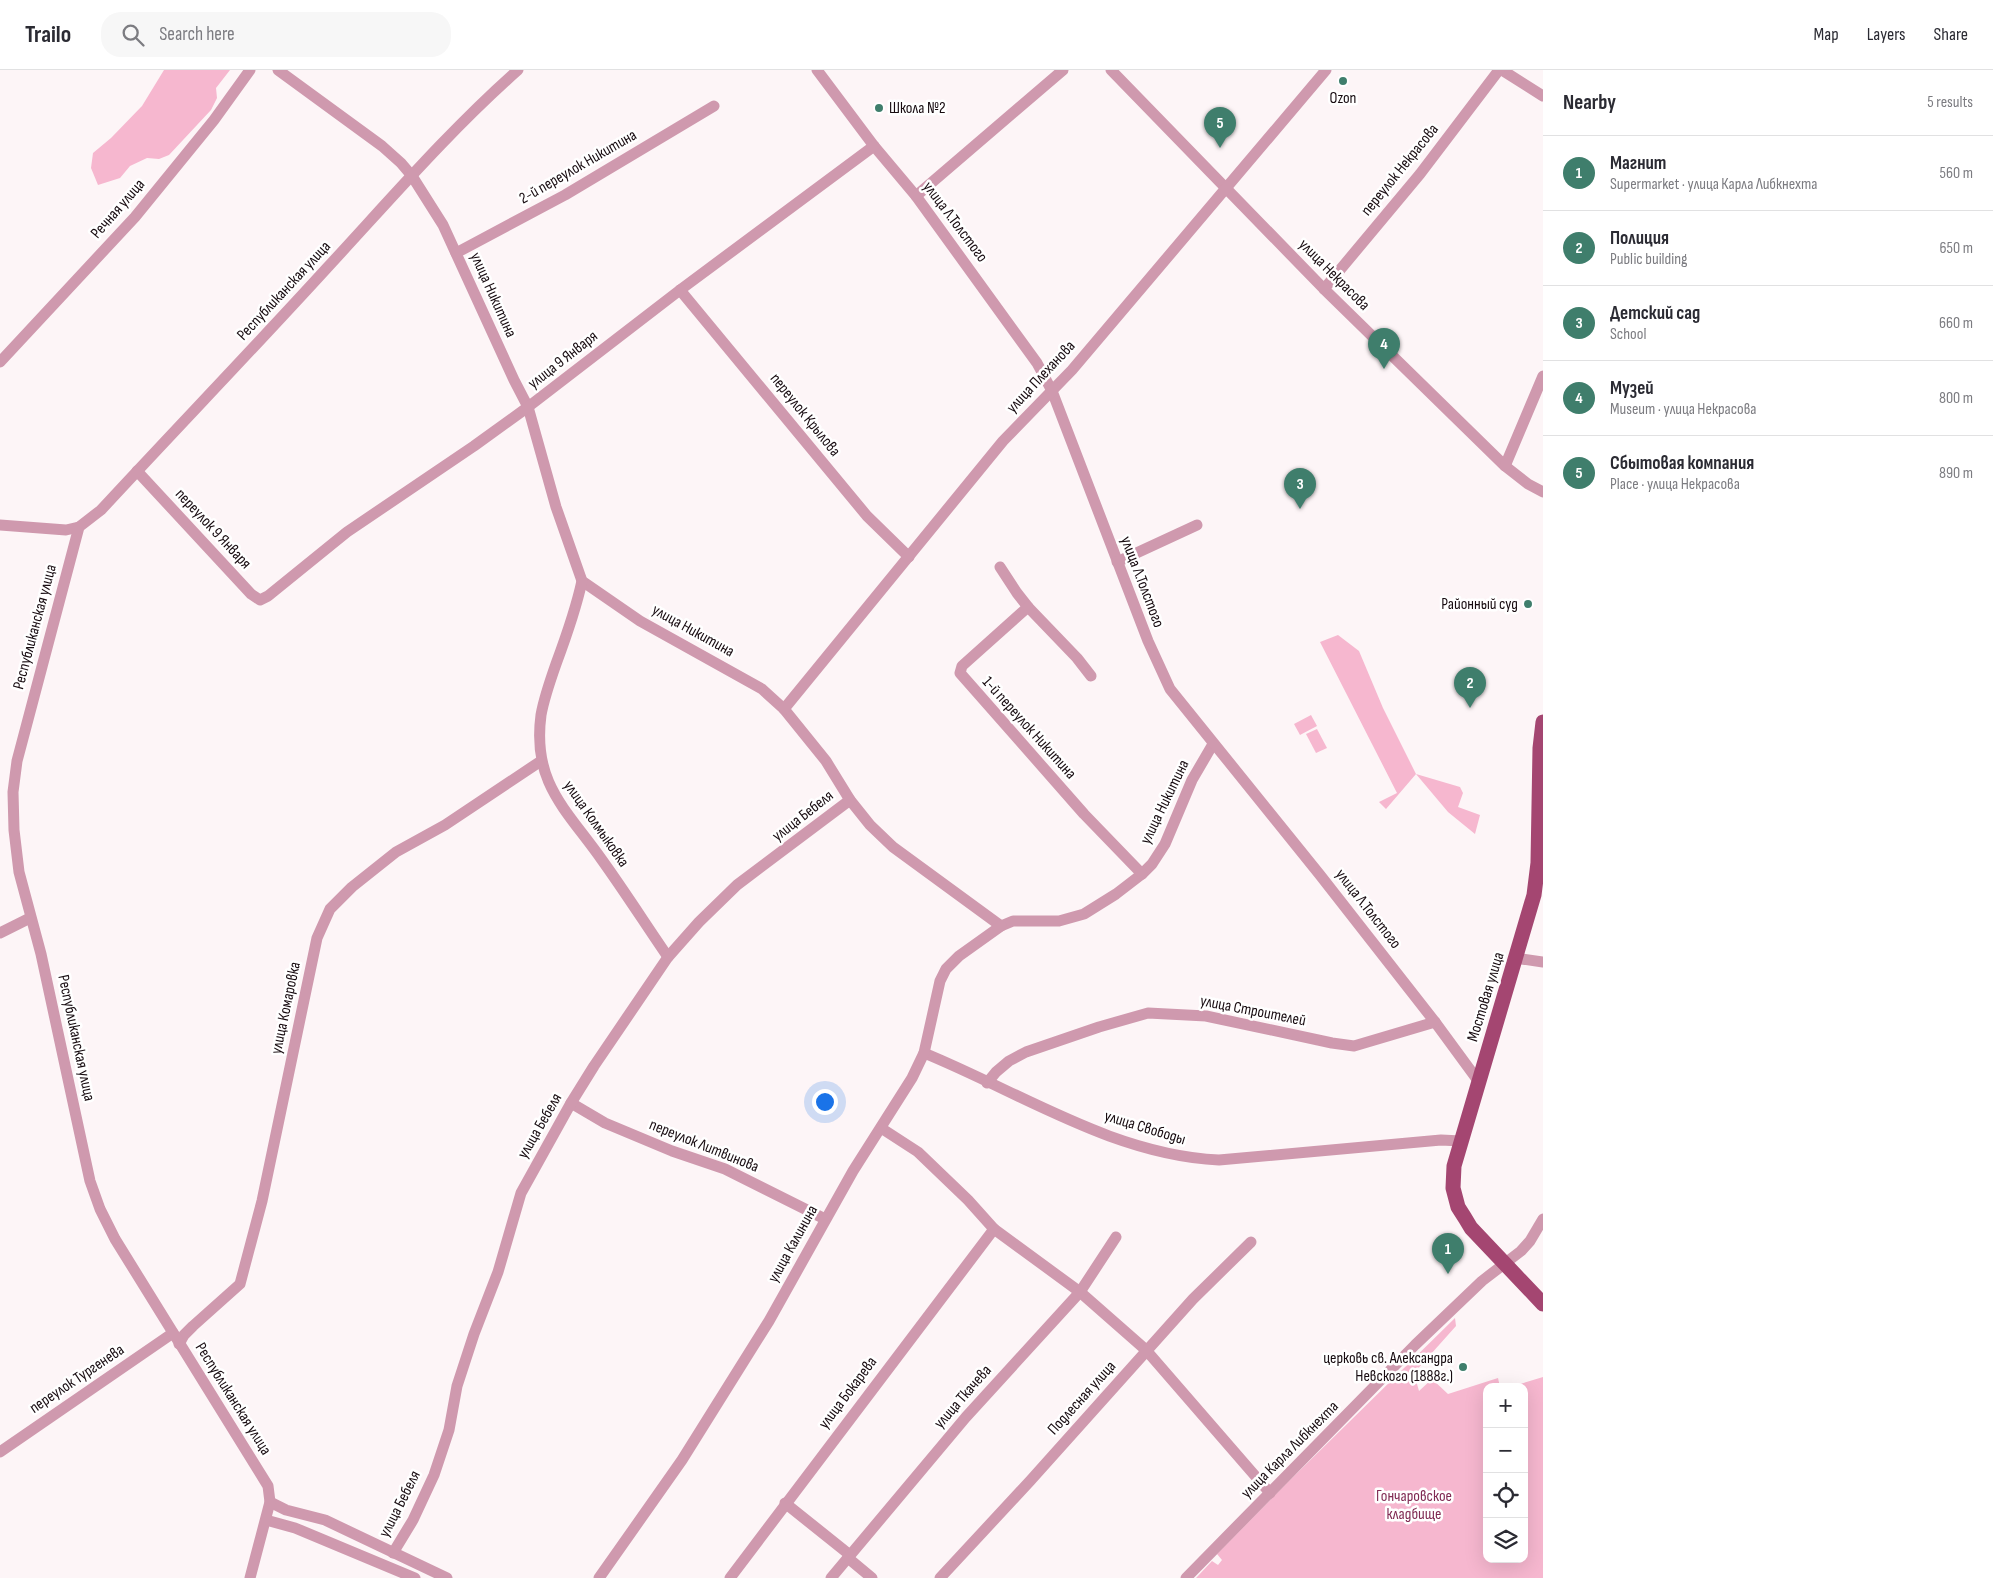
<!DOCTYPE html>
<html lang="en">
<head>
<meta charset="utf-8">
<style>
	:root { --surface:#fff; --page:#f7f7f7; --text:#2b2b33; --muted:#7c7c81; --line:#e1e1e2; --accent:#3f7e6c }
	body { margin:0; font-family:"Sofia Sans Condensed",sans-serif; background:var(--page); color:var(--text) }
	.controls { position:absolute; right:15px; bottom:15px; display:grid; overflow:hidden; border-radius:10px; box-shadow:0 5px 20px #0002 }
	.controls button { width:45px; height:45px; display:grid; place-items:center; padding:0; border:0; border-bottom:1px solid var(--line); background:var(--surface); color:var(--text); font:25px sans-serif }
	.you { position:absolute; left:824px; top:1031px; width:18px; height:18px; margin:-12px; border:4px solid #fff; border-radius:50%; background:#1a73e8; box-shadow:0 0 0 8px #1a73e833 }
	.badge { display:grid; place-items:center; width:32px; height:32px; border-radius:50%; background:var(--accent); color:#fff; font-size:16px; font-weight:700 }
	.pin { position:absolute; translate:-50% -41px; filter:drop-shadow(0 1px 2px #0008) }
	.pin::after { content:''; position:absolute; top:26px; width:18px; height:15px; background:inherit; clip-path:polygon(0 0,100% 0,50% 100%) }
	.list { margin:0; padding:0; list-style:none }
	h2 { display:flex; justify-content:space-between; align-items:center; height:65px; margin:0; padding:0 20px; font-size:21px }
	h2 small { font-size:16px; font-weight:400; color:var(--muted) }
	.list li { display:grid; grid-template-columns:32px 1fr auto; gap:15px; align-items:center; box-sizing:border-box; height:75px; padding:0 20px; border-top:1px solid var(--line) }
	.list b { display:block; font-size:19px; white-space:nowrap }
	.list p { margin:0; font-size:16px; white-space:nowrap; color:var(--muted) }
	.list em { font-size:16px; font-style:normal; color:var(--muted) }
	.icon { flex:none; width:28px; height:28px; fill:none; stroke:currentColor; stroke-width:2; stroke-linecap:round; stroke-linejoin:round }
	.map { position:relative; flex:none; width:1543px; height:1508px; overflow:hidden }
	header { display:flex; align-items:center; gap:30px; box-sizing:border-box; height:70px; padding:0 25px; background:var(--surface); border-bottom:1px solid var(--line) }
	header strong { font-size:24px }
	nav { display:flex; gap:28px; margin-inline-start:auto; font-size:18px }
	.search { width:350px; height:45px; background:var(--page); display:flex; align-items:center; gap:12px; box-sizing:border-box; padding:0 18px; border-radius:20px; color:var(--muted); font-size:19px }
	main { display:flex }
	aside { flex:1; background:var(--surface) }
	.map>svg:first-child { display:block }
	.green { fill:#f6b7cf }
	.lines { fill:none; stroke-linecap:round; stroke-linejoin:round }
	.minor { stroke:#cf99ae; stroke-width:11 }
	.major { stroke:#a44671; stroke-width:15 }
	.poi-dot { fill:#3f7e6c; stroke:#fff; stroke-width:2 }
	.labels { text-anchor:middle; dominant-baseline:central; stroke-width:5; stroke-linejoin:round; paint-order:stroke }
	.poi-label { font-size:16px; fill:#170b10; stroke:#fff; text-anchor:end }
	.street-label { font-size:16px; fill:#170b10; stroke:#fff }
	.park-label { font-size:16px; fill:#802a53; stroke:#fff }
</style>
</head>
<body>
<header>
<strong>Trailo</strong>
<div class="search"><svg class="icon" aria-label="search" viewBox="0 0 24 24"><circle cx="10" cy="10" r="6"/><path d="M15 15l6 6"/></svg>Search here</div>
<nav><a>Map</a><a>Layers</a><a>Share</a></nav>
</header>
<main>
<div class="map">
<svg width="1543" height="1508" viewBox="0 0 1543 1508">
	<rect width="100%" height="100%" fill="#fdf5f7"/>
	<g class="green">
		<polygon points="164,0 230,0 216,18 217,28 211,40 169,85 159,89 147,88 130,96 120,108 98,115 91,98 93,83 111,68 142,36"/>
		<polygon points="1338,565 1359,581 1383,638 1416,704 1460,717 1463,723 1458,737 1480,745 1475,764 1448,742 1416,704 1386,739 1379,732 1397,723 1320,572"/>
		<polygon points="1311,645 1317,656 1300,665 1294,654"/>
		<polygon points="1317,659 1327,678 1316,683 1306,664"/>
		<polygon points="1455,1248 1456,1256 1414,1303 1419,1321 1432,1309 1448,1324 1498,1308 1500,1317 1487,1317 1487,1489 1524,1489 1524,1317 1510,1317 1543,1307 1543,1508 1196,1508 1212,1491 1218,1495 1222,1490 1217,1484 1289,1411"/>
	</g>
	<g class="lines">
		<g class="minor">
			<polyline points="278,0 382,76 401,93 412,106 443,155 514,310 528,337 556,437 582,511 640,551 762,619 784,639 826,691 850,730 870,755 893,777 1001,856 1013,851 1059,851 1084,844 1116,824 1142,804 1152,794 1165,774 1192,710 1213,674"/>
			<polyline points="817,0 874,76 916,126 1037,293 1052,321 1148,571 1170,619 1320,805 1435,952 1479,1012"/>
			<polyline points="1111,0 1324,219 1505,396 1528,414 1543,422"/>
			<polyline points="1502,0 1543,26"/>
			<polyline points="916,126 1063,0"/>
			<polyline points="456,183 565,125 714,36"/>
			<polyline points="1324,219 1420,104 1499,0"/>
			<polyline points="680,220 867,446 909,487"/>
			<polyline points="0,292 135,147 214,50 250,0"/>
			<polyline points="1505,396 1543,306"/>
			<polyline points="137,401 251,524 260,530 268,526 347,462 474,376 528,337 680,220 874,76"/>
			<polyline points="0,455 66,460 79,457"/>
			<polyline points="1117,492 1197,455"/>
			<polyline points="1000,497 1017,523 1028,537"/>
			<path d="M582 511C576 539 566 567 556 594 550 611 544 628 541 645 532 713 566 739 602 790 625 822 646 855 668 887"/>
			<polyline points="1091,606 1077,588 1028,537 962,596 960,603 1084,744 1142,804"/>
			<polyline points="784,639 1003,371 1072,300 1326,0"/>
			<polyline points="0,863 30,848"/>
			<polyline points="1515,888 1543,892"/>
			<path d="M924 983C1020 1022 1113 1085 1219 1090L1441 1070 1461 1071"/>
			<polyline points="987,1013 996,1002 1009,991 1026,982 1099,957 1148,943 1206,946 1332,973 1354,976 1435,952"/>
			<polyline points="571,1033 605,1053 672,1081 725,1099 825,1149"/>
			<polyline points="881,1058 918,1082 968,1130 994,1159 1080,1222 1146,1280 1270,1423"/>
			<polyline points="179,1274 184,1265 193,1256 240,1214 262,1131 317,868 330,839 352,817 396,782 445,755 541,691"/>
			<polyline points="0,1382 173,1263"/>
			<polyline points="270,1432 286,1440 325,1450 447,1508"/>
			<polyline points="785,1433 850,1485"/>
			<polyline points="266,1450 295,1458 415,1508"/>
			<polyline points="393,1483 413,1450 434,1405 449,1360 457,1316 474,1264 498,1202 521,1123 571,1033 594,996 668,887 699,852 737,815 850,730"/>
			<polyline points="848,1488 872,1508"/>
			<path d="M250 1508 270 1432 268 1416 115 1169 100 1139 90 1111 41 884 19 802 14 760 13 722 17 691 79 457 101 440C176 359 252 280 326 199 389 131 449 61 518 0"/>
			<polyline points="599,1508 682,1390 769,1251 853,1101 912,1008 924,983 940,911 946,899 959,886 1001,856"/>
			<polyline points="730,1508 994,1159"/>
			<polyline points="831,1508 966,1347 1080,1222 1116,1167"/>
			<polyline points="940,1508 1030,1411 1193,1229 1251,1172"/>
			<polyline points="1186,1508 1415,1275 1482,1211 1521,1181 1530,1171 1543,1149"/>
		</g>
		<polyline class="major" points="1543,652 1540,678 1538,793 1534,825 1454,1096 1453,1118 1458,1137 1465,1148 1471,1158 1543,1234"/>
	</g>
	<g class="poi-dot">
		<circle cx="1343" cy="11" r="5"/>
		<circle cx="879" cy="38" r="5"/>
		<circle cx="1528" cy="534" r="5"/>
		<circle cx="1463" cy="1297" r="5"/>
	</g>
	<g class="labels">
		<g class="poi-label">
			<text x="1343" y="28" text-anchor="middle">Ozon</text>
			<text x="889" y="38" text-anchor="start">Школа №2</text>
			<text x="1518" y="534">Районный суд</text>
			<text x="1453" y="1288">церковь св. Александра<tspan x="1453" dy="18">Невского (1888г.)</tspan></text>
		</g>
		<g class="street-label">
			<text transform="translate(578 97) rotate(-30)">2-й переулок Никитина</text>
			<text transform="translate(1400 100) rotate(-51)">переулок Некрасова</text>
			<text transform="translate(118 139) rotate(-49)">Речная улица</text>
			<text transform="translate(955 152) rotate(53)">улица Л.Толстого</text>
			<text transform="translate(1334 205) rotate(45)">улица Некрасова</text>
			<text transform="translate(284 221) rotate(-47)">Республиканская улица</text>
			<text transform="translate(493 225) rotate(66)">улица Никитина</text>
			<text transform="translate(563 290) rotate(-38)">улица 9 Января</text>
			<text transform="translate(1041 307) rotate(-47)">улица Плеханова</text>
			<text transform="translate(805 345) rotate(51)">переулок Крылова</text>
			<text transform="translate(213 459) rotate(47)">переулок 9 Января</text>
			<text transform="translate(1142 512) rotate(69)">улица Л.Толстого</text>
			<text transform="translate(35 557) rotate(-75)">Республиканская улица</text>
			<text transform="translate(693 561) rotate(29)">улица Никитина</text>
			<text transform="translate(1029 658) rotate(48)">1-й переулок Никитина</text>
			<text transform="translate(1165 732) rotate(-64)">улица Никитина</text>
			<text transform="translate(803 746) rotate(-38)">улица Бебеля</text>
			<text transform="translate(596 754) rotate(55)">улица Колмыковка</text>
			<text transform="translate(1368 839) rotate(52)">улица Л.Толстого</text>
			<text transform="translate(1486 927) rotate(-73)">Мостовая улица</text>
			<text transform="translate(286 938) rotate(-78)">улица Комаровка</text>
			<text transform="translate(1253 941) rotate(11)">улица Строителей</text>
			<text transform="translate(76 968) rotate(78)">Республиканская улица</text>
			<text transform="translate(540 1056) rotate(-60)">улица Бебеля</text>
			<text transform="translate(1145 1058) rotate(17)">улица Свободы</text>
			<text transform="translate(704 1076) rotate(22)">переулок Литвинова</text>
			<text transform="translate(793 1174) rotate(-61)">улица Калинина</text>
			<text transform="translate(77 1309) rotate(-34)">переулок Тургенева</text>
			<text transform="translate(848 1323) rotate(-53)">улица Бокарева</text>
			<text transform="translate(963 1327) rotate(-49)">улица Ткачева</text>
			<text transform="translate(1082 1328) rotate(-48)">Подлесная улица</text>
			<text transform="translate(233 1329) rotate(58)">Республиканская улица</text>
			<text transform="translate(1290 1380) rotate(-45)">улица Карла Либкнехта</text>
			<text transform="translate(400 1434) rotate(-63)">улица Бебеля</text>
		</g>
		<g class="park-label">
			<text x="1414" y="1426">Гончаровское<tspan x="1414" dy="18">кладбище</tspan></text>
		</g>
	</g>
</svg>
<div class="controls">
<button>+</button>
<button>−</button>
<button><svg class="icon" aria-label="locate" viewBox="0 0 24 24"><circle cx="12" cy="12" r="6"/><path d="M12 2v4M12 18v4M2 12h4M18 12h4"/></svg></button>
<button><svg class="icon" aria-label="layers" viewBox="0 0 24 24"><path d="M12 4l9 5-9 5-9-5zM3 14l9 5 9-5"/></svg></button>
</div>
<div class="you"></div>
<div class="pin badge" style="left:1448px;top:1204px">1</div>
<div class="pin badge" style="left:1470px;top:638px">2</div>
<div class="pin badge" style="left:1300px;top:439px">3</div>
<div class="pin badge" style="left:1384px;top:299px">4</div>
<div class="pin badge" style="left:1220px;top:78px">5</div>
</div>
<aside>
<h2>Nearby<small>5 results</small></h2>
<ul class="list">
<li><span class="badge">1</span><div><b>Магнит</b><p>Supermarket · улица Карла Либкнехта</p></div><em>560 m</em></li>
<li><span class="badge">2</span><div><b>Полиция</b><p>Public building</p></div><em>650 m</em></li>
<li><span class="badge">3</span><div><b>Детский сад</b><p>School</p></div><em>660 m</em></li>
<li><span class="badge">4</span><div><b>Музей</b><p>Museum · улица Некрасова</p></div><em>800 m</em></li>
<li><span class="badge">5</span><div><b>Сбытовая компания</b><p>Place · улица Некрасова</p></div><em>890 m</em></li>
</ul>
</aside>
</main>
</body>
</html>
